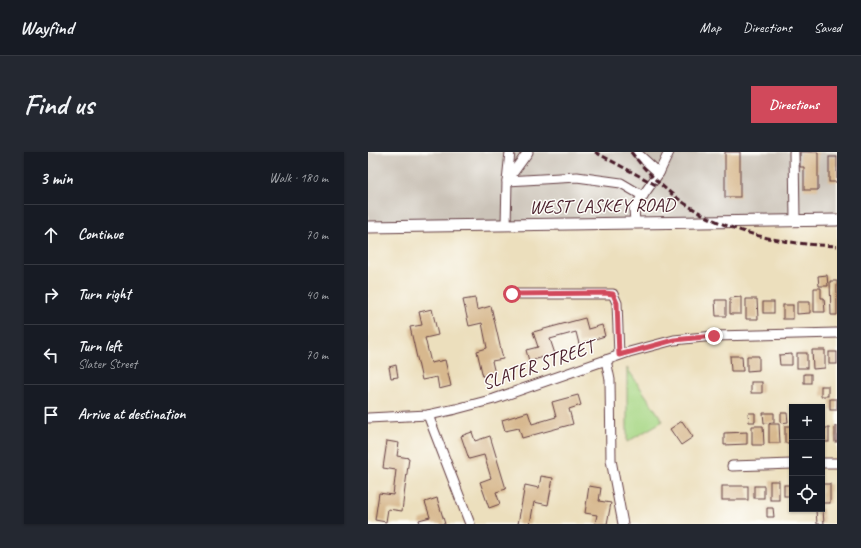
<!DOCTYPE html>
<html lang="en">
<head>
<meta charset="utf-8">
<style>
	:root { --surface:#171b24; --page:#242831; --text:#f1f3f6; --muted:#9ea1a6; --line:#363941; --accent:#d1495b }
	body { margin:0; font-family:Caveat,sans-serif; background:var(--page); color:var(--text) }
	.controls { position:absolute; right:12px; bottom:12px; display:grid; overflow:hidden; border-radius:0px; box-shadow:0 1px 3px #0004 }
	.controls button { width:36px; height:36px; display:grid; place-items:center; padding:0; border:0; border-bottom:1px solid var(--line); background:var(--surface); color:var(--text); font:20px sans-serif }
	.stop { position:absolute; width:12px; height:12px; margin:-9px; border:3px solid #d1495b; border-radius:50%; background:#fff }
	.stop.end { background:#d1495b; border-color:#fff; box-shadow:0 1px 4px #0008 }
	.list { margin:0; padding:0; list-style:none }
	h2 { display:flex; justify-content:space-between; align-items:center; height:52px; margin:0; padding:0 16px; font-size:17px }
	h2 small { font-size:13px; font-weight:400; color:var(--muted) }
	.list li { display:grid; grid-template-columns:26px 1fr auto; gap:12px; align-items:center; box-sizing:border-box; height:60px; padding:0 16px; border-top:1px solid var(--line) }
	.list b { display:block; font-size:15px; white-space:nowrap }
	.list p { margin:0; font-size:13px; white-space:nowrap; color:var(--muted) }
	.list em { font-size:13px; font-style:normal; color:var(--muted) }
	.icon { flex:none; width:22px; height:22px; fill:none; stroke:currentColor; stroke-width:2; stroke-linecap:round; stroke-linejoin:round }
	.map { position:relative; flex:none; width:469px; height:372px; overflow:hidden; border-radius:0px }
	header { display:flex; align-items:center; gap:24px; box-sizing:border-box; height:56px; padding:0 20px; background:var(--surface); border-bottom:1px solid var(--line) }
	header strong { font-size:19px }
	nav { display:flex; gap:22px; margin-inline-start:auto; font-size:14px }
	.intro { display:flex; align-items:center; justify-content:space-between; box-sizing:border-box; height:96px; padding:0 24px }
	h1 { margin:0; font-size:28px }
	.button { padding:10px 18px; border-radius:0px; background:var(--accent); color:#fff; font-size:14px; font-weight:700 }
	main { display:flex; gap:24px; padding:0 24px }
	aside { flex:1; background:var(--surface); border-radius:0px; box-shadow:0 1px 3px #0004 }
	.map>svg:first-child { display:block }
	.industrial { fill:#cbc3b8 }
	.green { fill:#a7d785; stroke:#787b58 }
	.building { fill:#d7b88e }
	.lines { fill:none; stroke-linecap:round; stroke-linejoin:round }
	.minor-casing { stroke:#623c41; stroke-width:11 }
	.major-casing { stroke:#623c41; stroke-width:13 }
	.minor { stroke:#fff; stroke-width:9 }
	.major { stroke:#fff; stroke-width:11 }
	.rail { stroke:#4a1f2b; stroke-width:3; stroke-dasharray:6 3; stroke-linecap:butt }
	.route { stroke:#d1495b; stroke-width:5 }
	.labels { text-anchor:middle; dominant-baseline:central; stroke-width:3; stroke-linejoin:round; paint-order:stroke }
	.street-label { font-size:19px; fill:#4a1f2b; stroke:#fdfcf7 }
</style>
</head>
<body>
<header>
<strong>Wayfind</strong>
<nav><a>Map</a><a>Directions</a><a>Saved</a></nav>
</header>
<div class="intro"><h1>Find us</h1><a class="button">Directions</a></div>
<main>
<aside>
<h2>3 min<small>Walk · 180 m</small></h2>
<ul class="list">
<li><svg class="icon" aria-label="ahead" viewBox="0 0 24 24"><path d="M12 20V5M6 11l6-6 6 6"/></svg><div><b>Continue</b></div><em>70 m</em></li>
<li><svg class="icon" aria-label="right" viewBox="0 0 24 24"><path d="M7 20v-9h11M14 6l5 5-5 5"/></svg><div><b>Turn right</b></div><em>40 m</em></li>
<li><svg class="icon" aria-label="left" viewBox="0 0 24 24"><path d="M17 20v-9H6M10 6l-5 5 5 5"/></svg><div><b>Turn left</b><p>Slater Street</p></div><em>70 m</em></li>
<li><svg class="icon" aria-label="arrive" viewBox="0 0 24 24"><path d="M6 21V4h12l-3 4 3 4H6"/></svg><div><b>Arrive at destination</b></div></li>
</ul>
</aside>
<div class="map">
<svg width="469" height="372" viewBox="0 0 469 372">
	<rect width="100%" height="100%" fill="#fdfcf7"/>
	<filter id="ink" filterUnits="userSpaceOnUse"><feTurbulence type="fractalNoise" baseFrequency=".025" numOctaves="2"/><feDisplacementMap in="SourceGraphic" scale="8" xChannelSelector="R" yChannelSelector="G"/><feConvolveMatrix kernelMatrix="1 2 1 2 8 2 1 2 1" color-interpolation-filters="sRGB"/></filter>
	<filter id="wash" filterUnits="userSpaceOnUse"><feTurbulence type="fractalNoise" baseFrequency=".012" numOctaves="4" result="noise"/><feDisplacementMap in="SourceGraphic" scale="16" xChannelSelector="R" yChannelSelector="G"/><feGaussianBlur stdDeviation="0.9" result="paint"/><feColorMatrix in="noise" values="0 0 0 0 0 0 0 0 0 0 0 0 0 0 0 0 0 1.4 0 .05"/><feComposite in="paint" operator="in"/></filter>
	<g filter="url(#wash)">
		<rect width="100%" height="100%" fill="#ecdfbd"/>
		<polygon class="industrial" points="0,0 350,0 351,14 351,0 469,0 469,69 0,75"/>
		<polygon class="green" points="259,216 295,269 259,290"/>
		<g id="blocks">
			<g class="building">
				<rect x="357" y="0" width="15" height="45"/>
				<polygon points="432,0 450,0 450,38 436,38 436,15 432,15"/>
				<rect x="461" y="5" width="8" height="25"/>
				<polygon points="459,123 460,134 451,134 450,124"/>
				<polygon points="462,129 469,129 469,163 463,163"/>
				<polygon points="446,136 453,136 453,146 456,146 457,160 446,160"/>
				<polygon points="373,145 373,162 362,162 362,146"/>
				<polygon points="107,146 109,158 123,154 135,207 124,209 127,222 115,225 109,199 119,196 114,171 101,174 95,148"/>
				<polygon points="378,147 389,147 390,167 378,167"/>
				<polygon points="347,148 358,148 358,164 348,164"/>
				<rect x="395" y="150" width="11" height="11"/>
				<polygon points="429,150 442,150 442,161 429,162"/>
				<rect x="415" y="153" width="10" height="14"/>
				<polygon points="64,157 70,183 57,186 63,211 77,208 83,234 71,237 69,225 54,228 42,175 54,173 51,160"/>
				<polygon points="217,166 220,177 234,173 237,184 211,192 208,180 182,187 187,202 161,209 158,198 170,195 165,180"/>
				<polygon points="444,198 457,198 457,216 445,217"/>
				<rect x="461" y="200" width="8" height="12"/>
				<rect x="429" y="201" width="10" height="15"/>
				<polygon points="424,202 424,213 412,213 411,203"/>
				<polygon points="362,204 374,204 375,219 363,219"/>
				<polygon points="379,204 391,204 391,218 379,219"/>
				<polygon points="28,213 30,225 23,226 21,215"/>
				<rect x="436" y="222" width="7" height="9"/>
				<rect x="383" y="230" width="11" height="11"/>
				<rect x="453" y="234" width="7" height="10"/>
				<polygon points="210,243 213,253 201,257 205,272 154,286 151,276 137,279 134,268 160,260 164,272 188,265 184,250"/>
				<rect x="462" y="247" width="7" height="11"/>
				<polygon points="380,261 387,261 387,270 381,270"/>
				<polygon points="395,261 406,261 406,270 396,271"/>
				<polygon points="413,261 419,261 420,270 413,271"/>
				<polygon points="314,269 325,285 313,293 302,277"/>
				<polygon points="401,272 411,272 412,291 401,291"/>
				<polygon points="384,274 395,274 396,293 384,293"/>
				<rect x="417" y="274" width="7" height="17"/>
				<rect x="467" y="274" width="2" height="16"/>
				<rect x="454" y="276" width="7" height="14"/>
				<polygon points="104,280 107,289 122,284 138,337 128,340 132,352 121,356 112,330 123,326 116,303 101,307 93,284"/>
				<polygon points="379,280 379,292 356,293 356,281"/>
				<polygon points="19,289 31,291 29,304 41,306 34,359 20,357 18,370 7,368 11,341 25,343 28,318 15,316"/>
				<polygon points="173,324 185,326 180,353 166,350 162,372 150,372 157,333 171,336"/>
				<rect x="402" y="329" width="9" height="19"/>
				<rect x="454" y="332" width="8" height="19"/>
				<rect x="416" y="333" width="8" height="11"/>
				<polygon points="221,334 233,336 231,349 243,351 239,372 227,372 229,363 217,361"/>
				<rect x="354" y="334" width="26" height="14"/>
				<rect x="386" y="334" width="10" height="12"/>
				<polygon points="69,346 77,372 52,372 51,368 62,365 57,350"/>
				<polygon points="399,356 405,356 406,365 399,365"/>
				<polygon points="448,357 455,357 456,372 449,372"/>
			</g>
		</g>
	</g>
	<g filter="url(#ink)">
		<use href="#blocks" fill-opacity="0" stroke="#623c41" stroke-width="1"/>
		<g class="lines">
			<g class="minor-casing">
				<g id="minor">
					<polyline points="142,0 139,29 209,25 253,31 275,44"/>
					<polyline points="426,0 427,68"/>
					<polyline points="291,21 301,0"/>
					<polyline points="267,71 266,56 291,21 268,0"/>
					<polyline points="138,73 139,29 160,0"/>
					<polyline points="144,142 245,142 249,151 251,203"/>
					<polyline points="238,208 242,228 243,308 255,372"/>
					<polyline points="60,263 102,372"/>
					<polyline points="0,266 60,263 88,257 126,247 261,200 306,188 346,184 469,181"/>
					<polyline points="454,311 469,311"/>
					<polyline points="364,314 424,312"/>
				</g>
			</g>
			<g class="major-casing">
				<polyline id="major" points="0,75 469,68"/>
			</g>
			<use href="#minor" class="minor"/>
			<use href="#major" class="major"/>
			<g class="rail">
				<polyline points="227,0 288,33"/>
				<path d="M263 0C316 69 385 91 469 94"/>
			</g>
		</g>
	</g>
	<g class="lines" filter="url(#ink)">
		<polyline class="route" points="144,142 237,141 245,142 249,151 251,203 306,188 346,184"/>
	</g>
	<g class="labels">
		<g class="street-label">
			<text transform="translate(234 54) rotate(-1)">WEST LASKEY ROAD</text>
			<text transform="translate(170 213) rotate(-19)">SLATER STREET</text>
		</g>
	</g>
</svg>
<div class="controls">
<button>+</button>
<button>−</button>
<button><svg class="icon" aria-label="locate" viewBox="0 0 24 24"><circle cx="12" cy="12" r="6"/><path d="M12 2v4M12 18v4M2 12h4M18 12h4"/></svg></button>
</div>
<div class="stop" style="left:144px;top:142px"></div>
<div class="stop end" style="left:346px;top:184px"></div>
</div>
</main>
</body>
</html>
